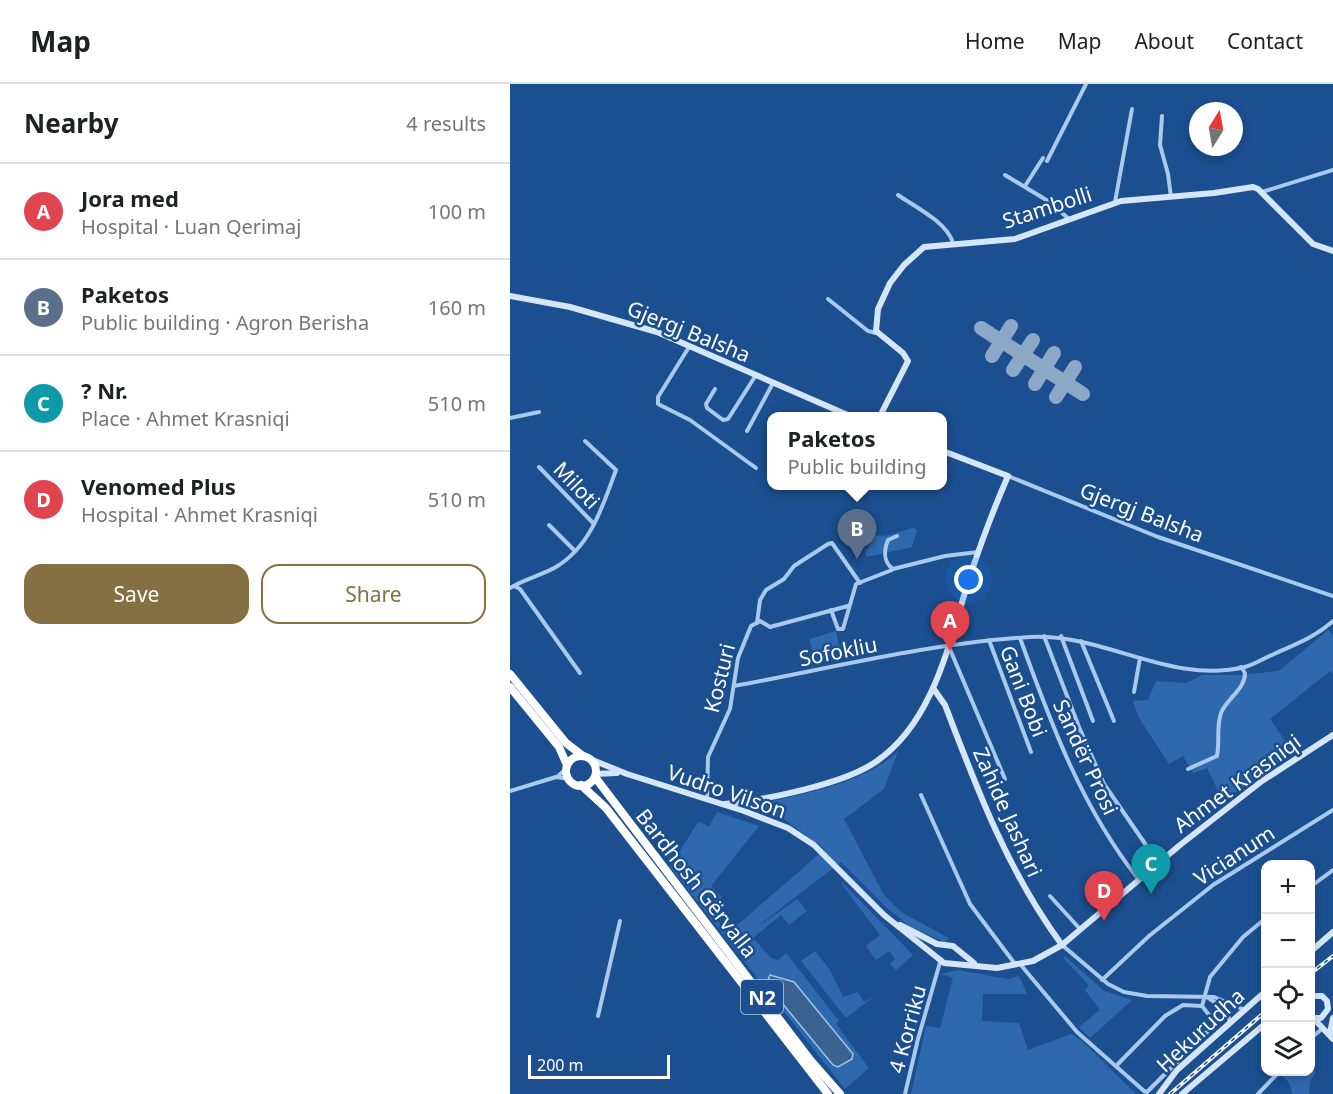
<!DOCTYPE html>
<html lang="en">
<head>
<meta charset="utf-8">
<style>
	:root { --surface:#fff; --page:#f2f2f2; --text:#202124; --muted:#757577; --line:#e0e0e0; --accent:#847042 }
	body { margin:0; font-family:"Noto Sans",sans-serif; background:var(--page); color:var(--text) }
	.controls { position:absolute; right:18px; bottom:18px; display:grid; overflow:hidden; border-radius:12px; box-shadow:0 3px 9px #0003 }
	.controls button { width:54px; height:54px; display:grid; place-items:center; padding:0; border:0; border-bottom:2px solid var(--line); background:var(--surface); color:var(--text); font:30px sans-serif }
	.compass { position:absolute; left:679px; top:18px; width:54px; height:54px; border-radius:50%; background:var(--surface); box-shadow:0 3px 9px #0003; rotate:11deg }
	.scale { position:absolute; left:18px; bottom:15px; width:142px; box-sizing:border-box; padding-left:6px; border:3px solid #fff; border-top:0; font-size:16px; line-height:21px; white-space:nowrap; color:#fff; -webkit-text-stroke:4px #1b4f8f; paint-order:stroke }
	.you { position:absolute; left:459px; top:496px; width:21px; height:21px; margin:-15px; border:4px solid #fff; border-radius:50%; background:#1a73e8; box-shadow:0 0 0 9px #1a73e833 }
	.badge { display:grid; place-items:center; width:39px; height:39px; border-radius:50%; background:var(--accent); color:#fff; font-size:20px; font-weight:700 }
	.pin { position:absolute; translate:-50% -50px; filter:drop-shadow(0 2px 3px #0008) }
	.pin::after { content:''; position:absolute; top:32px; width:21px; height:18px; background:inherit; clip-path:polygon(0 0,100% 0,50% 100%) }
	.popup { position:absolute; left:257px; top:328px; width:180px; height:78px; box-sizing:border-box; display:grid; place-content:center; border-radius:12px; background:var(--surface); filter:drop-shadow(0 2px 4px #0005); font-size:20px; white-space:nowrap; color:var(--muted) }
	.popup b { font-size:22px; color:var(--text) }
	.popup::after { content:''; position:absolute; left:50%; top:100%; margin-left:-12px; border:12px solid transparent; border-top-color:var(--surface) }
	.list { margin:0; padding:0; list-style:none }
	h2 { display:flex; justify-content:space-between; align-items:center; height:78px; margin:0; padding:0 24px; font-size:26px }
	h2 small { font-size:20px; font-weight:400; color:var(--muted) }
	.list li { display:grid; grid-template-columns:39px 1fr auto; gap:18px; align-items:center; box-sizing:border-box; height:96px; padding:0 24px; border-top:2px solid var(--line) }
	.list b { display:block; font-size:22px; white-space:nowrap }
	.list p { margin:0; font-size:20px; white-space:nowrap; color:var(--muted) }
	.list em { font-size:20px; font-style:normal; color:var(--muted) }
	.actions { display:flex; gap:12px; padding:18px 24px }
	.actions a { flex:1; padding:14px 0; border:2px solid var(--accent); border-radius:18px; text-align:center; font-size:21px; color:var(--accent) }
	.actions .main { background:var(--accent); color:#fff }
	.icon { flex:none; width:33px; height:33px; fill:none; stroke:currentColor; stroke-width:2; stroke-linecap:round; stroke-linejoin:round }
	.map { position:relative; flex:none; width:823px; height:1010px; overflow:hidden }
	header { display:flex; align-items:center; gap:36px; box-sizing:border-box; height:84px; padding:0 30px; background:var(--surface); border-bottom:2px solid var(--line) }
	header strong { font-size:28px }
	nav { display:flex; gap:33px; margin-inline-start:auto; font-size:21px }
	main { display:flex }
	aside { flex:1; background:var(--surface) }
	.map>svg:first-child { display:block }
	.green { fill:#2e69ad }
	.water { fill:#3c6290; stroke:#9cc4f0; stroke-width:1.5 }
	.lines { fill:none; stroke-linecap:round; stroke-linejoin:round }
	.taxiway { stroke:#8da7c7; stroke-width:14 }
	.street { stroke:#a9c9ee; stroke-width:4 }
	.secondary { stroke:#d6e6fa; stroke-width:6 }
	.highway { stroke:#fff; stroke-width:8 }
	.rail-casing { stroke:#fff; stroke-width:4 }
	.rail { stroke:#1b4f8f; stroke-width:1.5; stroke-dasharray:4.5; stroke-linecap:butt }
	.labels { text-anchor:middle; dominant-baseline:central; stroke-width:5; stroke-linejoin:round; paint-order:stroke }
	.shield { fill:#1b4f8f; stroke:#bbcadd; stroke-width:1.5 }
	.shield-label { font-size:20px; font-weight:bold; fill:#fff }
	.street-label { font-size:21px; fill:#fff; stroke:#1b4f8f }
</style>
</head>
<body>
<header>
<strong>Map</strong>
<nav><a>Home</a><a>Map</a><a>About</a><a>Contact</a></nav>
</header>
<main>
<aside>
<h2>Nearby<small>4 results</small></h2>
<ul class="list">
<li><span class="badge" style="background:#e0444e">A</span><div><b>Jora med</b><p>Hospital · Luan Qerimaj</p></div><em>100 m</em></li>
<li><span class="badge" style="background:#5c6f8a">B</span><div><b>Paketos</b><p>Public building · Agron Berisha</p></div><em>160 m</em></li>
<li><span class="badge" style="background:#0f9aa8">C</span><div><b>? Nr.</b><p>Place · Ahmet Krasniqi</p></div><em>510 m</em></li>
<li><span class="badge" style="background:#e0444e">D</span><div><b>Venomed Plus</b><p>Hospital · Ahmet Krasniqi</p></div><em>510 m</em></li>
</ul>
<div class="actions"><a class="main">Save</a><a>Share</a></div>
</aside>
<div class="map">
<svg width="823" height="1010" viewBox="0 0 823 1010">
	<rect width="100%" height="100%" fill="#1b4f8f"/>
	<g class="green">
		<polygon points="403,444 407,446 402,463 357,473 355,469 365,451 375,452"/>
		<polygon points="818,546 823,551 823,590 820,587 760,635 783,668 713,717 697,684 683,689 673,672 659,680 629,634 623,617 638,616 646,597 676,599 692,591 728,591 769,587"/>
		<polygon points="326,547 329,563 304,571 299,555"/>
		<path d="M388 668 374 705 334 735 374 811 391 828 439 854 435 858 402 844 377 824 331 778 243 846 287 815 297 827 279 841 271 831 243 854 261 874 268 876 276 869 329 937 326 940 359 984 335 1005 160 783 188 738 199 742 207 728 249 742 201 802 212 814 199 827 218 849 315 765 275 736 237 723C288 710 347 703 388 668Z"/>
		<polygon points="332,798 403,871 386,886 380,880 385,875 379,867 366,876 356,862 370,851 332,801"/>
		<polygon points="305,867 320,886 333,913 348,908 354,918 368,909 336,934 291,877"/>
		<polygon points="555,872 594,907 622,916 580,954 569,943 590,926 575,906 579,901 553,874"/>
		<polygon points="448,886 498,895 509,892 517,910 473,910 472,937 509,939 518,966 561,950 572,957 626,1010 401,1010 416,942 430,944 443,894 431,890"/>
		<polygon points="801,984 806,988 800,997 799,1010 782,1010 780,1000 770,989 800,988"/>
	</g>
	<polygon class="water" points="260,891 284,898 343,970 342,975 328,983 323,981 272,919 258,896"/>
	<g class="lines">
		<g class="taxiway">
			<polyline points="471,244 573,310"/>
			<polyline points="482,272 501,242"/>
			<polyline points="503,286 523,256"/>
			<polyline points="525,300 544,269"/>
			<polyline points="546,313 565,283"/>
		</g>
		<g class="street">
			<polyline points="652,32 650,61 658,90 661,113"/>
			<polyline points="537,77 576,0"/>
			<polyline points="495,91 538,117 559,135"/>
			<polyline points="515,102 533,74"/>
			<polyline points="752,108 823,86"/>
			<path d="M388 111C405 123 437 138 443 159"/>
			<polyline points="605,118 622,25"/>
			<polyline points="318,215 358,247 366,249"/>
			<polyline points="179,263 148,313 148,320 180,336 246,384"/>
			<polyline points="205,305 196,320 197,324 213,336 218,335 246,291"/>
			<polyline points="0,334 29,328"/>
			<polyline points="237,347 263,299"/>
			<polyline points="29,383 84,440"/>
			<polyline points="498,392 648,453 823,512"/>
			<polyline points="39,441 64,466"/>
			<path d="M387 452 378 456C374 466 373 478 383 485L435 472 468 468"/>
			<polyline points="4,502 10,505 70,589"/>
			<path d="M0 504C15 495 32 491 46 483 81 462 93 421 106 386L75 357"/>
			<polyline points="321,526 328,545 333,545 346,500 382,486"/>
			<polyline points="247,539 250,516 256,506 274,495 284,482 318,460 322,459 350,499"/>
			<polyline points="534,552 569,643 594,700 649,780"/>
			<polyline points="551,552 583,637"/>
			<path d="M510 554C541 640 572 724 629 796"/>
			<polyline points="479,556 521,668"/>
			<polyline points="571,557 604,637"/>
			<polyline points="439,563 495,695"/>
			<path d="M224 602C322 584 420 559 520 553 594 549 660 601 735 583 745 580 754 574 764 570 786 560 805 553 823 537"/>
			<polyline points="624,608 630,574"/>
			<path d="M678 685 707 672C710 657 706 644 711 629 717 614 735 606 735 589L731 583"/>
			<polyline points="47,693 57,684"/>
			<polyline points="0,707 46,693 59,695"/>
			<polyline points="411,711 460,820 505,880"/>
			<polyline points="197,716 198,673 220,625 228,574 241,542 250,537 260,543 338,522"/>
			<polyline points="800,803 823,786"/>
			<polyline points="540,812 570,845"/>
			<polyline points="552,861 598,900 614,908 637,912 704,913 735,926"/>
			<polyline points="510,880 567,948 634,1007 637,1008 703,942 703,936 692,922 673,921 655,932 606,982"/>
			<polyline points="592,896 639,852 703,801 823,726"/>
			<polyline points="697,913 716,926 720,938"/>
			<polyline points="692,922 700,893 733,853 756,834"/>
			<polyline points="88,932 110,837"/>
			<polyline points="800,955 813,944"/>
			<polyline points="395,1010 408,955 431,875"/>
			<polyline points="748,1010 769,988"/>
		</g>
		<g class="secondary">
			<polyline points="0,212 60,223 147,248 340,332"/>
			<polyline points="370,332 398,277 393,269 366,247 368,225 380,199 394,181 414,163 505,155 611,117 704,109 743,103 748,105 803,160 823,167"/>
			<path d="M423 604 435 621C467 705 498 788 552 861"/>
			<polyline points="80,675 117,690 234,727 278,744 304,761 374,831 434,879 487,884 523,877 552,861 670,761 752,697 823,651"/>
			<polyline points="85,690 107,689"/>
			<path d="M215 720C255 716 335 700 367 677 426 636 440 553 461 489 472 456 484 424 498 392L433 367"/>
			<polyline points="390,841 427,860 443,862 464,879"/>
			<polyline points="800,868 823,848"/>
			<polyline points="800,912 812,912 817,917 818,925 811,934 800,934"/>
			<polyline points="805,936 823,955"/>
			<polyline points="820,949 823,934"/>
			<polyline points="649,1010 667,986 756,907"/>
			<polyline points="672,1010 756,939"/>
		</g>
		<g class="highway">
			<polyline points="0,590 56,659 73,672"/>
			<polyline points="0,603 49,663 57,681"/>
			<circle cx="71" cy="687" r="15"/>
			<polyline points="85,693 301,977 330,1010"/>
			<polyline points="71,701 96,724 318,1010"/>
		</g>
		<g class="rail-casing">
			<g id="rail">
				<polyline points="800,890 823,872"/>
				<polyline points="660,1010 756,927"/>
			</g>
		</g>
		<use href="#rail" class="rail"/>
	</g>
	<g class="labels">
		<rect class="shield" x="231" y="896" width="42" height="34" rx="4.5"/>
		<g class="shield-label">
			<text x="252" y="913">N2</text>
		</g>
		<g class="street-label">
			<text transform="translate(537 123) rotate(-18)">Stambolli</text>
			<text transform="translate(179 247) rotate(22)">Gjergj Balsha</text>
			<text transform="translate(67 401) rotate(46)">Miloti</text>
			<text transform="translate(632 428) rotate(21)">Gjergj Balsha</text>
			<text transform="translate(328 567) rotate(-11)">Sofokliu</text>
			<text transform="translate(209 594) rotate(-76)">Kosturi</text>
			<text transform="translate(514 607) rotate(69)">Gani Bobi</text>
			<text transform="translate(576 673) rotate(65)">Sandër Prosi</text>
			<text transform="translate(727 699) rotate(-36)">Ahmet Krasniqi</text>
			<text transform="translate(217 707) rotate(19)">Vudro Vilson</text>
			<text transform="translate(498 728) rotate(66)">Zahide Jashari</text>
			<text transform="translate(724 771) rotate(-33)">Vicianum</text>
			<text transform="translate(187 799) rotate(52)">Bardhosh Gërvalla</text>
			<text transform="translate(397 945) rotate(-75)">4 Korriku</text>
			<text transform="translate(690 946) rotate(-43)">Hekurudha</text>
		</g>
	</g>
</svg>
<div class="controls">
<button>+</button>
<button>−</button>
<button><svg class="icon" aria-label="locate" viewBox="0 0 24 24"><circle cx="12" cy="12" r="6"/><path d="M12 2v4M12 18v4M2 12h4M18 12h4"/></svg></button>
<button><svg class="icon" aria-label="layers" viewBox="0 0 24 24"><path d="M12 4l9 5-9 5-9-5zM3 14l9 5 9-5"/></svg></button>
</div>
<svg class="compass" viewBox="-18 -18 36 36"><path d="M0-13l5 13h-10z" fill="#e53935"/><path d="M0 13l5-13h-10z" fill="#757577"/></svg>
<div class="scale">200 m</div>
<div class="you"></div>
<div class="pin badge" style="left:440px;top:567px;background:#e0444e">A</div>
<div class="pin badge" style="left:347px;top:475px;background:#5c6f8a">B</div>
<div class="popup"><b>Paketos</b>Public building</div>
<div class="pin badge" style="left:641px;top:810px;background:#0f9aa8">C</div>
<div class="pin badge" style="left:594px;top:837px;background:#e0444e">D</div>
</div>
</main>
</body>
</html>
